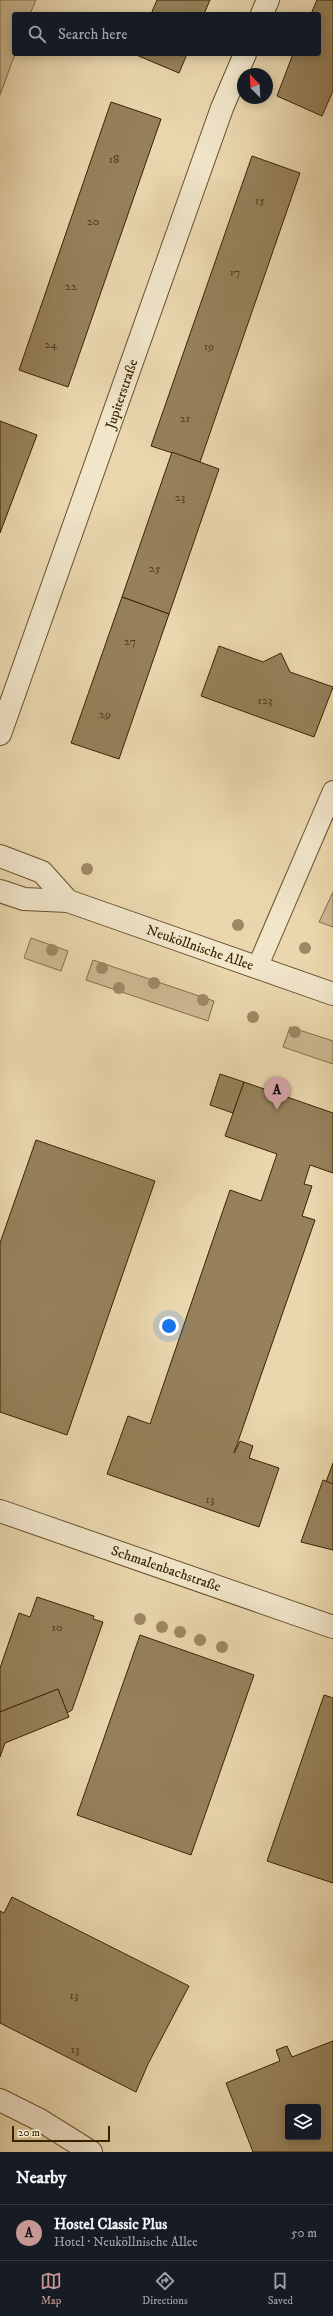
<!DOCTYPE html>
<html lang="en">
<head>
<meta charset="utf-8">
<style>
	:root { --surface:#171b24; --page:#242831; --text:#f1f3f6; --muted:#9ea1a6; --line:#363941; --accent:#c59692 }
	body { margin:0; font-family:"IM FELL DW Pica",serif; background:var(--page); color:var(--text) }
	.controls { position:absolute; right:12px; bottom:12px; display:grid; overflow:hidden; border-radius:4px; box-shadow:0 2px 10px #0003 }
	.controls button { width:36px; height:36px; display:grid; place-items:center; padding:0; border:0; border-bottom:1px solid var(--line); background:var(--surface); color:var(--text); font:20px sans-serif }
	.compass { position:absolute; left:237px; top:68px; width:36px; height:36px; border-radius:50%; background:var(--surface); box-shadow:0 2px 10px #0003; rotate:336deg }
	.scale { position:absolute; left:12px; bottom:10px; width:98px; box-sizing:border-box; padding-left:4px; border:2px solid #3b2301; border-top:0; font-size:11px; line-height:14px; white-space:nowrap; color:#3b2301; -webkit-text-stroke:3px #f1e5ca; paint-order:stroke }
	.you { position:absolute; left:169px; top:1326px; width:14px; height:14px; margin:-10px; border:3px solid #fff; border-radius:50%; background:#1a73e8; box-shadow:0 0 0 6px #1a73e833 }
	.badge { display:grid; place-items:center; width:26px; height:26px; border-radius:50%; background:var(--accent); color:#111; font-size:13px; font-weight:700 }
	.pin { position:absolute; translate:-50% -33px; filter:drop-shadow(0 1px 2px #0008) }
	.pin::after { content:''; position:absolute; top:21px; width:14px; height:12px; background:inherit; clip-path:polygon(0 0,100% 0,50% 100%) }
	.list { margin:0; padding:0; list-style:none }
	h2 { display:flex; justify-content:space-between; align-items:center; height:52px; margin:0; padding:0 16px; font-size:17px }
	h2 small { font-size:13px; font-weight:400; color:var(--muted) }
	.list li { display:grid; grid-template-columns:26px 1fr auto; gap:12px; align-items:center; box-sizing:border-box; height:56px; padding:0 16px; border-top:1px solid var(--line) }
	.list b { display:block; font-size:15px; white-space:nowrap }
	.list p { margin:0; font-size:13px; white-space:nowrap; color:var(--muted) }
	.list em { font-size:13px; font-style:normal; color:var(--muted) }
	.icon { flex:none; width:22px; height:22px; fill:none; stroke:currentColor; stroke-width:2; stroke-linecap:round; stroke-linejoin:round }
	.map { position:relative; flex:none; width:333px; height:2152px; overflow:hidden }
	.search { position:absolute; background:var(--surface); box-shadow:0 2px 10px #0003; left:12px; right:12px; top:12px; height:44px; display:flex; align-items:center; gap:10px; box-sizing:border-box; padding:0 14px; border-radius:4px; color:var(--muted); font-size:15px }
	.sheet { height:108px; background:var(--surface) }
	nav { display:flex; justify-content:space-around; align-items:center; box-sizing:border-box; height:56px; border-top:1px solid var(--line); background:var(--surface); font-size:11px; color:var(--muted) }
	nav a { display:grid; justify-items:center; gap:2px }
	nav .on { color:var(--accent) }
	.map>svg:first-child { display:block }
	.green { fill:#ccb891; stroke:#846e49 }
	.building { fill:#96815b; stroke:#3b2301; fill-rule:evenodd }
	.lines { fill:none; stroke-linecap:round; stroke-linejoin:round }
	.service-casing { stroke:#67502c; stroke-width:22 }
	.minor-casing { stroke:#67502c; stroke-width:24 }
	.service { stroke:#f1e5ca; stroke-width:20 }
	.minor { stroke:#f1e5ca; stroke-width:22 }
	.tree { fill:#9e8863 }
	.labels { text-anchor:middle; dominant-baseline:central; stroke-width:3.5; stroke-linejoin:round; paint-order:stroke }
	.number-label { font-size:12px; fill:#523a18 }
	.street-label { font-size:14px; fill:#3b2301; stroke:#f1e5ca }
</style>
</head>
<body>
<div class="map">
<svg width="333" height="2152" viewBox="0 0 333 2152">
	<rect width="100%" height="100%" fill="#ead7ae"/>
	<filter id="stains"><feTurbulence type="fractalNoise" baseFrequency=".005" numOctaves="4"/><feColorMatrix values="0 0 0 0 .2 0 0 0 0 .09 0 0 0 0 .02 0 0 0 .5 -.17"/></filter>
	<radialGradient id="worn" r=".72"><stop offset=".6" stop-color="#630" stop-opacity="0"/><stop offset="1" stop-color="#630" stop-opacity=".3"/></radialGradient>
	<g class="green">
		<polygon points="0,0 36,0 30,14 14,14 15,54 0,95"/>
		<polygon points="333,892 333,927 319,922"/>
		<polygon points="31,938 68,951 61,971 24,958"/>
		<polygon points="93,960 214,1001 208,1021 86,980"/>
		<polygon points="290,1027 333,1041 333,1064 283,1047"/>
	</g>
	<g class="building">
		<polygon points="157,0 210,0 204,14 151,14"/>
		<polygon points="317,0 333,0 333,91 322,116 277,96 293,54 319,54 319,14 311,14"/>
		<polygon points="134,54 187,54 179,73"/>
		<polygon points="111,102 161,119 68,387 19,370"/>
		<polygon points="252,156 300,173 200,462 151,446"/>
		<polygon points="0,421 37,435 0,533"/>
		<polygon points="172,452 219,469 169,614 122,597"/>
		<polygon points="122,597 169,614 119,759 71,743"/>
		<polygon points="219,646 263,662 281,653 290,672 333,687 314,737 201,696"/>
		<polygon points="220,1074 244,1082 233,1113 210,1105"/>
		<polygon points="244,1082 333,1113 333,1173 310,1165 304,1184 312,1186 302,1216 315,1220 234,1453 240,1441 253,1446 249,1458 279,1468 259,1527 107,1474 128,1416 150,1424 230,1190 261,1201 277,1154 225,1136"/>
		<polygon points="36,1140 155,1181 67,1435 0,1412 0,1243"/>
		<polygon points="333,1463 333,1484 326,1482"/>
		<polygon points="323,1480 333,1484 333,1550 301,1542"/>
		<polygon points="37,1597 94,1616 93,1619 103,1622 72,1710 67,1713 58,1689 0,1712 0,1668 19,1613 30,1617"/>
		<polygon points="140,1635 254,1675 191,1855 77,1815"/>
		<polygon points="58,1689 69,1717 5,1743 0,1757 0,1712"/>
		<polygon points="324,1695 333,1698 333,1883 267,1861"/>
		<polygon points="12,1897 189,1986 148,2064 136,2092 0,2023 0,1911 4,1913"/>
		<path d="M333 2041V2152H253L226 2083 280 2061 276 2050 287 2046 292 2057ZM288 2107H318V2137H288Z"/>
	</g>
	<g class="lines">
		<g class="service-casing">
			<polyline id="service" points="257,968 333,791"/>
		</g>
		<g class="minor-casing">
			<g id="minor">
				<polyline points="262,14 268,0"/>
				<polyline points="0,734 222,108 245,54"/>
				<polyline points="0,856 42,872 68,901"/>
				<polyline points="0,891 24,899 68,901 333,994"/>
				<polyline points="0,1511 333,1627"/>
				<polyline points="0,2100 40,2120 91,2152"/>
			</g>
		</g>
		<use href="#service" class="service"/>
		<use href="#minor" class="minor"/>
	</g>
	<g class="tree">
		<circle cx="87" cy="869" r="6"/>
		<circle cx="238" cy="925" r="6"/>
		<circle cx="305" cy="948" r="6"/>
		<circle cx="52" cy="950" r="6"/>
		<circle cx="102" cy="968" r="6"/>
		<circle cx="154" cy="983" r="6"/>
		<circle cx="119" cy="988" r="6"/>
		<circle cx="203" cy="1000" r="6"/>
		<circle cx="253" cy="1017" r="6"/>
		<circle cx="295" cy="1032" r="6"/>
		<circle cx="140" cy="1619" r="6"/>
		<circle cx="162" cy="1627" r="6"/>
		<circle cx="180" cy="1632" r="6"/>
		<circle cx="200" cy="1640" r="6"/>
		<circle cx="222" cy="1647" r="6"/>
	</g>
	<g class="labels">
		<g class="number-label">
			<text x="114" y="159">18</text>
			<text x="260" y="200">15</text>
			<text x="93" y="221">20</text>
			<text x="235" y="272">17</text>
			<text x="71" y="286">22</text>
			<text x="51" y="344">24</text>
			<text x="209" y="346">19</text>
			<text x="185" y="418">21</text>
			<text x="180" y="497">23</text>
			<text x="155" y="568">25</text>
			<text x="130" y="641">27</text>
			<text x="265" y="700">123</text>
			<text x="105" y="714">29</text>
			<text x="210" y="1499">13</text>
			<text x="57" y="1627">10</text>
			<text x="74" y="1995">13</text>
			<text x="75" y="2049">13</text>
		</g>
		<g class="street-label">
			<text transform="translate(122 394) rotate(-71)">Jupiterstraße</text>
			<text transform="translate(200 948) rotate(19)">Neuköllnische Allee</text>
			<text transform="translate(166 1569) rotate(19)">Schmalenbachstraße</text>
		</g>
	</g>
	<rect width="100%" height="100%" filter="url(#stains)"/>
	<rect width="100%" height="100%" fill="url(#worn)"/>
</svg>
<div class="controls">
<button><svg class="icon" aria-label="layers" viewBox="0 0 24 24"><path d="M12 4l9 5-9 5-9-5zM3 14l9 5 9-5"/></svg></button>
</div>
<svg class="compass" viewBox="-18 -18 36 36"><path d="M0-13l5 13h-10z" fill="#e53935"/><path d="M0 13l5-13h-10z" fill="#9ea1a6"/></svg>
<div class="scale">20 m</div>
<div class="you"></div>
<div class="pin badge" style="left:277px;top:1110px">A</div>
<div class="search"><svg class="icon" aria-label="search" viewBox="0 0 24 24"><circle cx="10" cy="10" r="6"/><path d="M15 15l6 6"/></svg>Search here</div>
</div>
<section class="sheet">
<h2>Nearby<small></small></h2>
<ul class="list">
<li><span class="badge">A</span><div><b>Hostel Classic Plus</b><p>Hotel · Neuköllnische Allee</p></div><em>50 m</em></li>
</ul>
</section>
<nav>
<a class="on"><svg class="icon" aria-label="map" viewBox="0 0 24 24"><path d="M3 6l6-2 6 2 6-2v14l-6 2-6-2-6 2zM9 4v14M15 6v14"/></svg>Map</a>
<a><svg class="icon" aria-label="directions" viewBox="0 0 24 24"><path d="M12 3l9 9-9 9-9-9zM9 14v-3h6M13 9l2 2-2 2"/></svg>Directions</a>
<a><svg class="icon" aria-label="saved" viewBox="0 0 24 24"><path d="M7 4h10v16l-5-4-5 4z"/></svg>Saved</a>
</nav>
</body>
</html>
